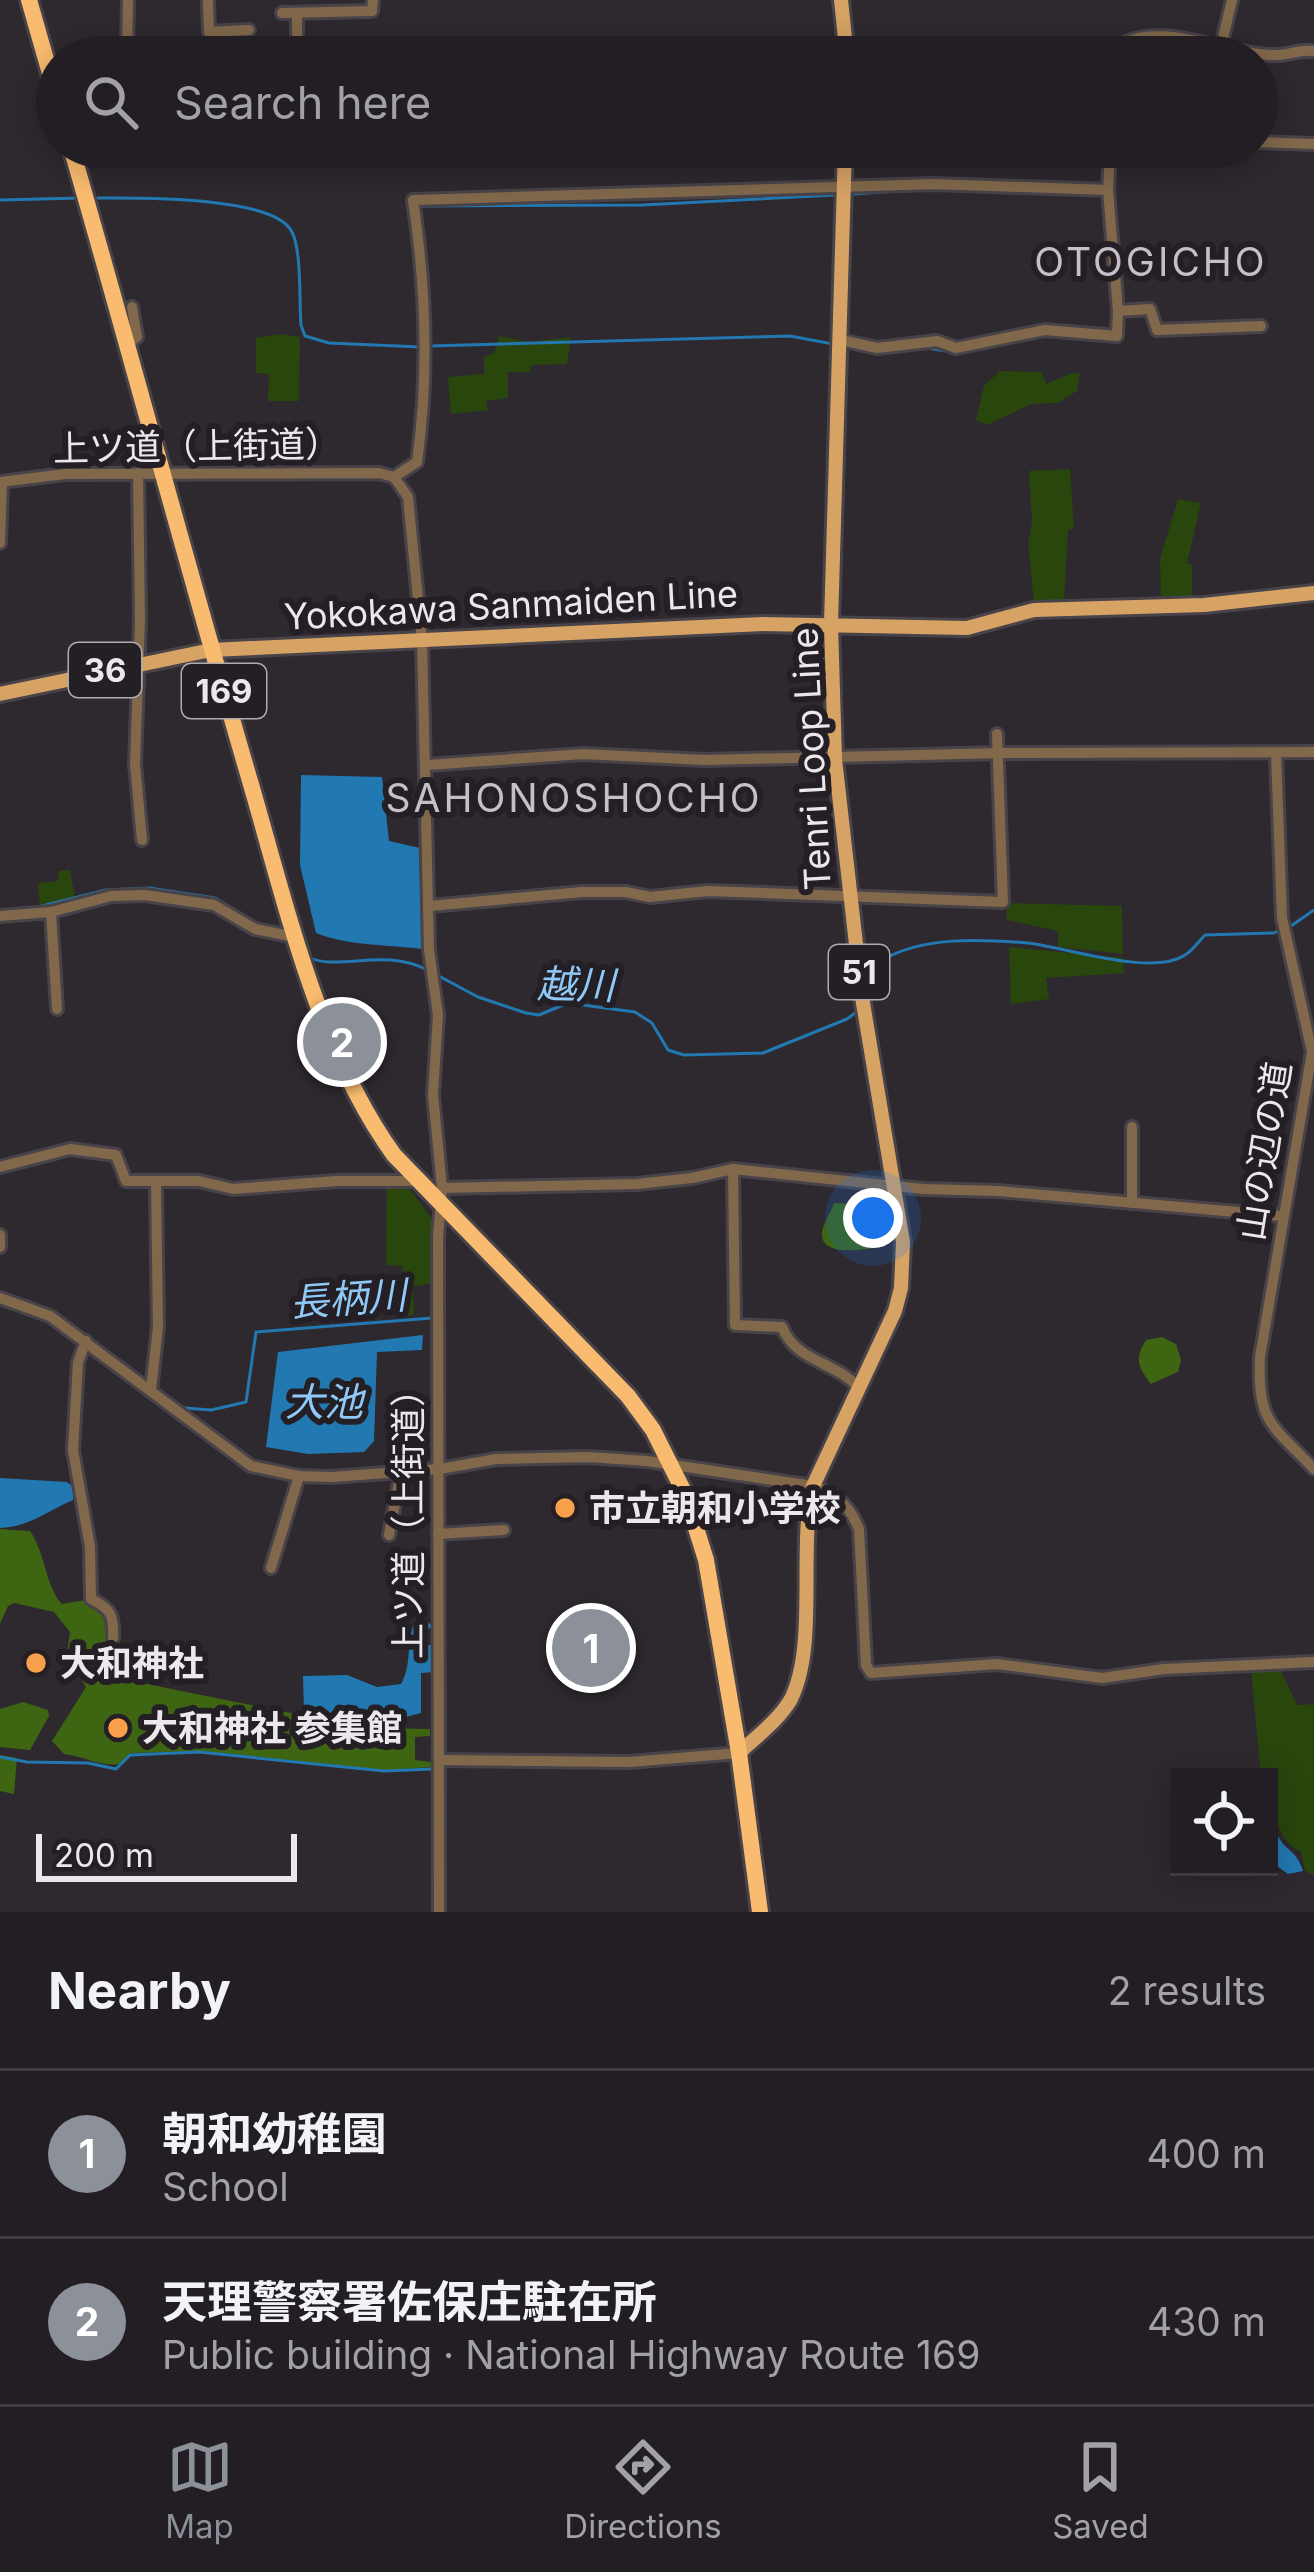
<!DOCTYPE html>
<html lang="en">
<head>
<meta charset="utf-8">
<style>
	:root { --surface:#221e23; --page:#2a272b; --text:#f1f3f6; --muted:#a2a2a6; --line:#3f3c41; --accent:#8c9099 }
	body { margin:0; font-family:Inter,"Noto Sans JP",sans-serif; background:var(--page); color:var(--text) }
	.controls { position:absolute; right:36px; bottom:36px; display:grid; overflow:hidden; border-radius:0px; box-shadow:0 6px 30px #0003 }
	.controls button { width:108px; height:108px; display:grid; place-items:center; padding:0; border:0; border-bottom:3px solid var(--line); background:var(--surface); color:var(--text); font:60px sans-serif }
	.scale { position:absolute; left:36px; bottom:30px; width:261px; box-sizing:border-box; padding-left:12px; border:6px solid #ebe8ec; border-top:0; font-size:33px; line-height:42px; white-space:nowrap; color:#ebe8ec; -webkit-text-stroke:9px #241f25; paint-order:stroke }
	.you { position:absolute; left:873px; top:1218px; width:42px; height:42px; margin:-30px; border:9px solid #fff; border-radius:50%; background:#1a73e8; box-shadow:0 0 0 18px #1a73e833 }
	.badge { display:grid; place-items:center; width:78px; height:78px; border-radius:50%; background:var(--accent); color:#fff; font-size:39px; font-weight:700 }
	.pin { position:absolute; translate:-50% -50%; border:6px solid #fff; box-shadow:0 3px 12px #0006 }
	.list { margin:0; padding:0; list-style:none }
	h2 { display:flex; justify-content:space-between; align-items:center; height:156px; margin:0; padding:0 48px; font-size:51px }
	h2 small { font-size:39px; font-weight:400; color:var(--muted) }
	.list li { display:grid; grid-template-columns:78px 1fr auto; gap:36px; align-items:center; box-sizing:border-box; height:168px; padding:0 48px; border-top:3px solid var(--line) }
	.list b { display:block; font-size:45px; white-space:nowrap }
	.list p { margin:0; font-size:39px; white-space:nowrap; color:var(--muted) }
	.list em { font-size:39px; font-style:normal; color:var(--muted) }
	.icon { flex:none; width:66px; height:66px; fill:none; stroke:currentColor; stroke-width:2; stroke-linecap:round; stroke-linejoin:round }
	.map { position:relative; flex:none; width:1314px; height:1912px; overflow:hidden }
	.search { position:absolute; background:var(--surface); box-shadow:0 6px 30px #0003; left:36px; right:36px; top:36px; height:132px; display:flex; align-items:center; gap:30px; box-sizing:border-box; padding:0 42px; border-radius:66px; color:var(--muted); font-size:45px }
	.sheet { height:492px; background:var(--surface) }
	nav { display:flex; justify-content:space-around; align-items:center; box-sizing:border-box; height:168px; border-top:3px solid var(--line); background:var(--surface); font-size:33px; color:var(--muted) }
	nav a { display:grid; justify-items:center; gap:6px }
	nav .on { color:var(--accent) }
	.map>svg:first-child { display:block }
	.green { fill:#29460d }
	.forest { fill:#3d6512 }
	.water { fill:#2279b1 }
	.lines { fill:none; stroke-linecap:round; stroke-linejoin:round }
	.stream { stroke:#2279b1; stroke-width:3 }
	.minor-casing { stroke:#484349; stroke-width:16 }
	.major-casing { stroke:#484349; stroke-width:20 }
	.highway-casing { stroke:#484349; stroke-width:22 }
	.minor { stroke:#81684b; stroke-width:10 }
	.major { stroke:#d7a365; stroke-width:14 }
	.highway { stroke:#f9bb6f; stroke-width:16 }
	.poi-dot { fill:#f8a04b; stroke:#241f25; stroke-width:4.5 }
	.labels { text-anchor:middle; dominant-baseline:central; stroke-width:12; stroke-linejoin:round; paint-order:stroke }
	.shield { fill:#241f25; stroke:#afacb0; stroke-width:3 }
	.shield-label { font-size:33px; font-weight:bold; fill:#ebe8ec }
	.street-label { font-size:36px; fill:#ebe8ec; stroke:#241f25 }
	.poi-label { font-size:36px; font-weight:bold; fill:#ebe8ec; stroke:#241f25; text-anchor:start }
	.neighbourhood-label { font-size:39px; letter-spacing:3px; fill:#c6bfc8; stroke:#241f25 }
	.water-label { font-size:39px; font-style:italic; fill:#8fc9f7; stroke:#241f25 }
</style>
</head>
<body>
<div class="map">
<svg width="1314" height="1912" viewBox="0 0 1314 1912">
	<rect width="100%" height="100%" fill="#2e282f"/>
	<g class="green">
		<polygon points="281,334 300,337 299,401 268,401 269,374 256,373 256,338"/>
		<polygon points="499,336 528,342 571,337 567,364 532,365 530,372 508,372 508,398 486,401 488,410 451,414 448,377 484,374 484,357 494,353"/>
		<polygon points="1000,371 1042,372 1046,384 1072,373 1080,374 1077,391 1058,403 1031,404 987,425 976,420 984,386"/>
		<polygon points="1070,469 1074,529 1068,529 1064,602 1034,603 1028,543 1032,522 1029,471"/>
		<polygon points="1178,499 1201,503 1187,563 1192,564 1192,597 1161,599 1160,559"/>
		<polygon points="70,870 75,897 40,906 38,883 57,881 59,871"/>
		<polygon points="1006,903 1122,906 1123,954 1058,947 1058,931 1007,920"/>
		<polygon points="1009,947 1123,958 1124,973 1046,978 1049,999 1011,1004"/>
		<polygon points="387,1184 406,1184 434,1222 436,1283 413,1286 414,1315 403,1316 403,1266 386,1265"/>
		<path d="M1280 1669 1297 1705 1314 1704V1875L1305 1871 1301 1852C1271 1836 1277 1812 1275 1783L1269 1782V1777H1261L1251 1670Z"/>
	</g>
	<g class="forest">
		<path d="M834 1203 877 1205 884 1246C869 1249 819 1259 822 1232 823 1224 831 1212 834 1203Z"/>
		<path d="M1162 1337 1176 1344 1181 1360 1178 1372 1151 1384C1138 1367 1134 1359 1146 1340Z"/>
		<path d="M0 1529 30 1531C45 1552 46 1588 62 1604L98 1598 110 1603 119 1626 122 1679 365 1728 430 1729V1736L415 1737V1760L432 1762 433 1767 384 1770 200 1751 130 1753 120 1764C101 1767 83 1756 64 1754L52 1741 86 1687 67 1654 70 1632 54 1612 14 1603 8 1606 0 1624Z"/>
		<polygon points="23,1702 48,1710 49,1716 30,1750 0,1747 0,1709"/>
		<polygon points="0,1755 17,1758 14,1794 0,1791"/>
	</g>
	<g class="water">
		<path d="M301 775 382 777 389 841 429 850V950C391 944 351 947 316 933L300 865Z"/>
		<polygon points="423,1335 422,1350 377,1352 374,1441 364,1452 308,1454 266,1447 278,1352"/>
		<path d="M0 1478 67 1482 73 1487V1500C47 1511 29 1527 0 1528Z"/>
		<path d="M416 1620 435 1625V1628L423 1629 422 1645H435V1672L421 1673V1713L390 1721 304 1711 303 1676 347 1675 377 1687 401 1684C413 1664 405 1640 416 1620Z"/>
		<path d="M1271 1787C1271 1808 1270 1831 1286 1847 1296 1856 1298 1857 1303 1871L1288 1874 1269 1860Z"/>
	</g>
	<g class="lines">
		<g class="stream">
			<polyline points="854,194 909,190"/>
			<path d="M95 198C134 198 274 195 292 232 302 252 299 302 301 325L305 336 329 343 420 347"/>
			<polyline points="0,200 80,198"/>
			<polyline points="423,206 642,205 835,195"/>
			<polyline points="430,346 790,336 833,344"/>
			<polyline points="842,346 868,352"/>
			<polyline points="884,353 928,348 952,352"/>
			<polyline points="34,908 106,890 149,888 215,898 260,925"/>
			<polyline points="1291,926 1314,910"/>
			<path d="M308 957C338 972 384 947 427 970"/>
			<polyline points="435,974 478,997 526,1013 539,1015 568,1003 635,1012 652,1023 668,1050 684,1055 763,1053 847,1019 859,1010"/>
			<path d="M871 1000 878 986 881 961C921 936 982 939 1028 943 1065 947 1152 977 1185 955 1192 951 1199 941 1205 935L1274 933 1282 929"/>
			<polyline points="185,1408 211,1410 246,1402 256,1332 432,1318"/>
			<polyline points="0,1757 27,1762 88,1763 116,1769 130,1755 199,1752 384,1771 433,1769"/>
		</g>
		<g class="minor-casing">
			<g id="minor">
				<polyline points="208,0 209,32 249,30"/>
				<polyline points="282,13 372,11 373,0"/>
				<polyline points="297,34 297,13"/>
				<polyline points="1221,46 1232,0"/>
				<path d="M847 48 981 54 1122 44C1163 21 1231 56 1276 55 1289 55 1300 49 1314 51"/>
				<polyline points="127,53 128,0"/>
				<polyline points="1257,142 1314,144"/>
				<polyline points="1108,190 1118,311"/>
				<polyline points="841,340 877,348 937,341 956,348 1045,330 1117,336 1118,311 1150,309 1157,330 1261,326"/>
				<polyline points="126,345 137,337 132,307"/>
				<polyline points="138,473 140,620 135,764 142,840"/>
				<polyline points="0,482 65,474 379,473 394,477"/>
				<polyline points="0,543 2,482"/>
				<path d="M1276 753 1282 918 1312 1052 1260 1357C1257 1422 1271 1424 1314 1469"/>
				<polyline points="427,765 583,754 705,760 1001,753 1314,752"/>
				<polyline points="430,906 582,892 626,892 650,897 708,891 1003,902 997,734"/>
				<polyline points="51,912 57,1009"/>
				<polyline points="0,916 51,912 111,896 145,895 214,905 255,929 295,937"/>
				<polyline points="1132,1127 1132,1203"/>
				<polyline points="0,1167 70,1149 116,1155 126,1181 199,1181 233,1189 336,1181 418,1181"/>
				<path d="M733 1169 735 1325 782 1327C796 1362 835 1361 859 1388"/>
				<polyline points="442,1188 637,1184 692,1178 733,1169 923,1189 998,1191 1282,1216"/>
				<polyline points="0,1235 0,1247"/>
				<path d="M0 1298 50 1316 251 1466 299 1476 332 1477 440 1469 496 1459 587 1457 647 1461 813 1486C837 1494 849 1505 859 1529L866 1665 871 1673 997 1664 1102 1678 1164 1669 1314 1662"/>
				<path d="M86 1341 78 1362 73 1450 90 1547 91 1599C111 1609 114 1615 113 1638"/>
				<polyline points="151,1390 158,1327 156,1183"/>
				<polyline points="438,1534 504,1530"/>
				<polyline points="389,1535 401,1472"/>
				<polyline points="271,1568 299,1476"/>
				<polyline points="439,1760 629,1762 739,1753"/>
				<path d="M439 1912 438 1237 442 1188 433 1095 438 1015 429 950 422 640 408 497 394 477 417 462C429 376 426 287 413 200L934 184 1108 190 1110 151 1149 147"/>
			</g>
		</g>
		<g class="major-casing">
			<g id="major">
				<polyline points="841,0 847,57"/>
				<polyline points="0,694 211,650 763,624 967,628 1034,610 1204,605 1314,593"/>
				<path d="M739 1753C757 1736 779 1720 791 1699 818 1644 798 1549 813 1486L895 1311 901 1288 903 1242 862 997 835 759 831 624 845 147"/>
			</g>
		</g>
		<g class="highway-casing">
			<g id="highway">
				<polyline points="29,0 57,98"/>
				<path d="M71 147C132 358 188 570 250 781 286 904 318 1050 394 1155L628 1396 653 1430 686 1496 706 1560 739 1753 760 1912"/>
			</g>
		</g>
		<use href="#minor" class="minor"/>
		<use href="#major" class="major"/>
		<use href="#highway" class="highway"/>
	</g>
	<g class="poi-dot">
		<circle cx="565" cy="1508" r="12"/>
		<circle cx="36" cy="1663" r="12"/>
		<circle cx="118" cy="1728" r="12"/>
	</g>
	<g class="labels">
		<g class="shield">
			<rect x="69" y="643" width="72" height="54" rx="9"/>
			<rect x="182" y="664" width="84" height="54" rx="9"/>
			<rect x="829" y="945" width="60" height="54" rx="9"/>
		</g>
		<g class="shield-label">
			<text x="105" y="670">36</text>
			<text x="224" y="691">169</text>
			<text x="859" y="972">51</text>
		</g>
		<g class="street-label">
			<text transform="translate(197 446) rotate(-1)">上ツ道（上街道）</text>
			<text transform="translate(511 605) rotate(-3)">Yokokawa Sanmaiden Line</text>
			<text transform="translate(811 759) rotate(-93)">Tenri Loop Line</text>
			<text transform="translate(1264 1151) rotate(-81)">山の辺の道</text>
			<text transform="translate(408 1515) rotate(-90)">上ツ道（上街道）</text>
		</g>
		<g class="poi-label">
			<text x="589" y="1508">市立朝和小学校</text>
			<text x="60" y="1663">大和神社</text>
			<text x="142" y="1728">大和神社 参集館</text>
		</g>
		<g class="neighbourhood-label">
			<text x="1151" y="261">OTOGICHO</text>
			<text x="574" y="797">SAHONOSHOCHO</text>
		</g>
		<g class="water-label">
			<text transform="translate(576 984) rotate(1)">越川</text>
			<text transform="translate(348 1298) rotate(-4)">長柄川</text>
			<text x="324" y="1401">大池</text>
		</g>
	</g>
</svg>
<div class="controls">
<button><svg class="icon" aria-label="locate" viewBox="0 0 24 24"><circle cx="12" cy="12" r="6"/><path d="M12 2v4M12 18v4M2 12h4M18 12h4"/></svg></button>
</div>
<div class="scale">200 m</div>
<div class="you"></div>
<div class="pin badge" style="left:591px;top:1648px">1</div>
<div class="pin badge" style="left:342px;top:1042px">2</div>
<div class="search"><svg class="icon" aria-label="search" viewBox="0 0 24 24"><circle cx="10" cy="10" r="6"/><path d="M15 15l6 6"/></svg>Search here</div>
</div>
<section class="sheet">
<h2>Nearby<small>2 results</small></h2>
<ul class="list">
<li><span class="badge">1</span><div><b>朝和幼稚園</b><p>School</p></div><em>400 m</em></li>
<li><span class="badge">2</span><div><b>天理警察署佐保庄駐在所</b><p>Public building · National Highway Route 169</p></div><em>430 m</em></li>
</ul>
</section>
<nav>
<a class="on"><svg class="icon" aria-label="map" viewBox="0 0 24 24"><path d="M3 6l6-2 6 2 6-2v14l-6 2-6-2-6 2zM9 4v14M15 6v14"/></svg>Map</a>
<a><svg class="icon" aria-label="directions" viewBox="0 0 24 24"><path d="M12 3l9 9-9 9-9-9zM9 14v-3h6M13 9l2 2-2 2"/></svg>Directions</a>
<a><svg class="icon" aria-label="saved" viewBox="0 0 24 24"><path d="M7 4h10v16l-5-4-5 4z"/></svg>Saved</a>
</nav>
</body>
</html>
